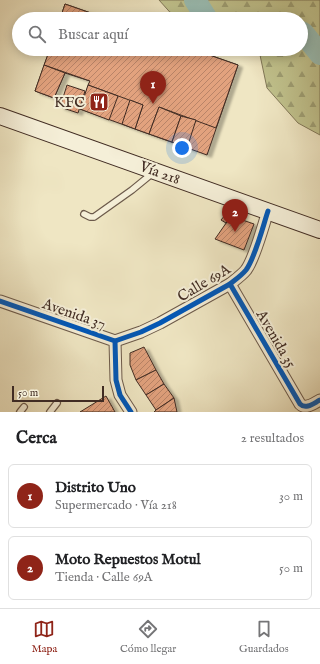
<!DOCTYPE html>
<html lang="es">
<head>
<meta charset="utf-8">
<style>
	:root { --surface:#fff; --page:#f6f6f6; --text:#202124; --muted:#757577; --line:#e0e0e0; --accent:#8f2418 }
	body { margin:0; font-family:"IM FELL English",serif; background:var(--page); color:var(--text) }
	.scale { position:absolute; left:12px; bottom:10px; width:92px; box-sizing:border-box; padding-left:4px; border:2px solid #412c23; border-top:0; font-size:11px; line-height:14px; white-space:nowrap; color:#412c23; -webkit-text-stroke:3px #f5efd8; paint-order:stroke }
	.you { position:absolute; left:182px; top:148px; width:14px; height:14px; margin:-10px; border:3px solid #fff; border-radius:50%; background:#1a73e8; box-shadow:0 0 0 6px #1a73e833 }
	.badge { display:grid; place-items:center; width:26px; height:26px; border-radius:50%; background:var(--accent); color:#fff; font-size:13px; font-weight:700 }
	.pin { position:absolute; translate:-50% -33px; filter:drop-shadow(0 1px 2px #0008) }
	.pin::after { content:''; position:absolute; top:21px; width:14px; height:12px; background:inherit; clip-path:polygon(0 0,100% 0,50% 100%) }
	.list { margin:0; padding:0; list-style:none }
	h2 { display:flex; justify-content:space-between; align-items:center; height:52px; margin:0; padding:0 16px; font-size:17px }
	h2 small { font-size:13px; font-weight:400; color:var(--muted) }
	.list li { display:grid; grid-template-columns:26px 1fr auto; gap:12px; align-items:center; box-sizing:border-box; height:64px; margin:0 8px 8px; padding:0 8px; border:1px solid var(--line); border-radius:6px }
	.list b { display:block; font-size:15px; white-space:nowrap }
	.list p { margin:0; font-size:13px; white-space:nowrap; color:var(--muted) }
	.list em { font-size:13px; font-style:normal; color:var(--muted) }
	.icon { flex:none; width:22px; height:22px; fill:none; stroke:currentColor; stroke-width:2; stroke-linecap:round; stroke-linejoin:round }
	.map { position:relative; flex:none; width:320px; height:412px; overflow:hidden }
	.search { position:absolute; background:var(--surface); box-shadow:0 2px 10px #0003; left:12px; right:12px; top:12px; height:44px; display:flex; align-items:center; gap:10px; box-sizing:border-box; padding:0 14px; border-radius:22px; color:var(--muted); font-size:15px }
	.sheet { height:196px; background:var(--surface) }
	nav { display:flex; justify-content:space-around; align-items:center; box-sizing:border-box; height:56px; border-top:1px solid var(--line); background:var(--surface); font-size:11px; color:var(--muted) }
	nav a { display:grid; justify-items:center; gap:2px }
	nav .on { color:var(--accent) }
	.map>svg:first-child { display:block }
	.forest { fill:url(#forest-firs); stroke:#817858 }
	.lines { fill:none; stroke-linecap:round; stroke-linejoin:round }
	.river { stroke:#9abfb6; stroke-width:22 }
	.building { fill:url(#building-hatch); stroke:#412c23; filter:url(#shadow) }
	.service-casing { stroke:#6c5a4b; stroke-width:8 }
	.minor-casing { stroke:#6c5a4b; stroke-width:13 }
	.secondary-casing { stroke:#412c23; stroke-width:18 }
	.service { stroke:#f5efd8; stroke-width:5.5 }
	.minor { stroke:#f5efd8; stroke-width:11 }
	.secondary { stroke:#f5efd8; stroke-width:16 }
	.cycleway-casing { stroke:#f5efd8; stroke-width:8 }
	.cycleway { stroke:#0057b8; stroke-width:5 }
	.labels { text-anchor:middle; dominant-baseline:central; stroke-width:4; stroke-linejoin:round; paint-order:stroke }
	.poi-label { font-size:15px; fill:#412c23; stroke:#f5efd8; text-anchor:end }
	.street-label { font-size:15px; fill:#412c23; stroke:#f5efd8 }
</style>
</head>
<body>
<div class="map">
<svg width="320" height="412" viewBox="0 0 320 412">
	<defs>
		<pattern id="forest-firs" width="22" height="20" patternUnits="userSpaceOnUse"><rect width="22" height="20" fill="#c1c38e"/><path d="M5 1l3.5 6h-7zM16 11l3.5 6h-7z" fill="#9e9f74"/></pattern>
		<pattern id="building-hatch" width="6" height="6" patternUnits="userSpaceOnUse"><rect width="6" height="6" fill="#e2a27e"/><path d="M-1 1l2-2M0 6l6-6M5 7l2-2" fill="none" stroke="#b98467"/></pattern>
		<filter id="shadow"><feDropShadow dx="4.5" dy="2.5" stdDeviation="1" flood-color="#0004"/></filter>
	</defs>
	<rect width="100%" height="100%" fill="#efe6c3"/>
	<filter id="stains"><feTurbulence type="fractalNoise" baseFrequency=".005" numOctaves="4"/><feColorMatrix values="0 0 0 0 .2 0 0 0 0 .09 0 0 0 0 .02 0 0 0 .5 -.17"/></filter>
	<radialGradient id="worn" r=".72"><stop offset=".6" stop-color="#630" stop-opacity="0"/><stop offset="1" stop-color="#630" stop-opacity=".3"/></radialGradient>
	<polygon class="forest" points="159,0 320,0 320,135 298,123 267,88 260,55 239,49 301,49 301,19 176,19"/>
	<g class="lines">
		<g class="river">
			<polyline points="195,0 207,19"/>
			<polyline points="301,32 304,34 320,54"/>
		</g>
	</g>
	<g class="building">
		<polygon points="65,4 108,19 60,19"/>
		<polygon points="65,4 108,19 60,19"/>
		<polygon points="50,49 192,49 238,65 207,155 80,109 90,81 65,73 54,98 35,91"/>
		<polygon points="50,49 192,49 238,65 216,128 159,107 149,134 135,129 143,105 88,85 90,81 44,65"/>
		<polygon points="44,65 65,73 54,98 35,91"/>
		<polygon points="67,85 85,91 78,113 60,107"/>
		<polygon points="88,85 118,96 109,120 80,109"/>
		<polygon points="130,100 143,105 135,129 122,124"/>
		<polygon points="159,107 181,116 172,142 149,134"/>
		<polygon points="181,116 196,120 187,148 172,142"/>
		<polygon points="226,214 231,216 226,223 221,220"/>
		<polygon points="231,216 254,224 244,250 215,239"/>
		<polygon points="144,347 156,370 136,380 130,365 130,353"/>
		<polygon points="156,370 164,384 146,395 136,380"/>
		<polygon points="164,384 174,398 156,410 146,395"/>
		<polygon points="106,396 115,412 80,412"/>
		<polygon points="174,398 177,412 154,412 156,410"/>
	</g>
	<g class="lines">
		<g class="service-casing">
			<g id="service">
				<polyline points="84,214 90,217 94,217 132,190 154,172"/>
				<polyline points="20,412 24,407"/>
				<polyline points="50,412 57,403"/>
			</g>
		</g>
		<g class="minor-casing">
			<g id="minor">
				<path d="M230 284 300 404C306 410 314 403 320 400"/>
				<polyline points="0,301 115,341 116,380 120,395 131,412"/>
				<path d="M115 341 141 332 160 323 230 284C235 280 242 275 246 270 255 258 263 226 268 211"/>
			</g>
		</g>
		<g class="secondary-casing">
			<polyline id="secondary" points="0,116 320,230"/>
		</g>
		<use href="#service" class="service"/>
		<use href="#minor" class="minor"/>
		<use href="#secondary" class="secondary"/>
		<g class="cycleway-casing">
			<g id="cycleway">
				<path d="M230 284 300 404C306 410 314 403 320 400"/>
				<polyline points="0,301 115,341 116,380 120,395 131,412"/>
				<path d="M115 341 141 332 160 323 230 284C235 280 242 275 246 270 255 258 263 226 268 211"/>
			</g>
		</g>
		<use href="#cycleway" class="cycleway"/>
	</g>
	<defs>
		<g id="restaurant-square" transform="scale(1)"><rect x="-9" y="-9" width="18" height="18" rx="4" fill="#8f2418" stroke="#f5efd8"/><path d="M-5-6h1v4h1v-4h1v4h1v-4h1v5L-1.5 .5V6h-2V.5L-5-1ZM5-6V6H3V1.5H1.5Q1.5-4 5-6Z" fill="#fff"/></g>
	</defs>
	<g fill-rule="evenodd">
		<use href="#restaurant-square" x="99" y="102"/>
	</g>
	<g class="labels">
		<g class="poi-label">
			<text x="85" y="102">KFC</text>
		</g>
		<g class="street-label">
			<text transform="translate(160 173) rotate(20)">Vía 218</text>
			<text transform="translate(204 283) rotate(-31)">Calle 69A</text>
			<text transform="translate(74 314) rotate(19)">Avenida 37</text>
			<text transform="translate(276 339) rotate(60)">Avenida 35</text>
		</g>
	</g>
	<rect width="100%" height="100%" filter="url(#stains)"/>
	<rect width="100%" height="100%" fill="url(#worn)"/>
</svg>
<div class="scale">50 m</div>
<div class="you"></div>
<div class="pin badge" style="left:153px;top:104px">1</div>
<div class="pin badge" style="left:235px;top:232px">2</div>
<div class="search"><svg class="icon" aria-label="search" viewBox="0 0 24 24"><circle cx="10" cy="10" r="6"/><path d="M15 15l6 6"/></svg>Buscar aquí</div>
</div>
<section class="sheet">
<h2>Cerca<small>2 resultados</small></h2>
<ul class="list">
<li><span class="badge">1</span><div><b>Distrito Uno</b><p>Supermercado · Vía 218</p></div><em>30 m</em></li>
<li><span class="badge">2</span><div><b>Moto Repuestos Motul</b><p>Tienda · Calle 69A</p></div><em>50 m</em></li>
</ul>
</section>
<nav>
<a class="on"><svg class="icon" aria-label="map" viewBox="0 0 24 24"><path d="M3 6l6-2 6 2 6-2v14l-6 2-6-2-6 2zM9 4v14M15 6v14"/></svg>Mapa</a>
<a><svg class="icon" aria-label="directions" viewBox="0 0 24 24"><path d="M12 3l9 9-9 9-9-9zM9 14v-3h6M13 9l2 2-2 2"/></svg>Cómo llegar</a>
<a><svg class="icon" aria-label="saved" viewBox="0 0 24 24"><path d="M7 4h10v16l-5-4-5 4z"/></svg>Guardados</a>
</nav>
</body>
</html>
